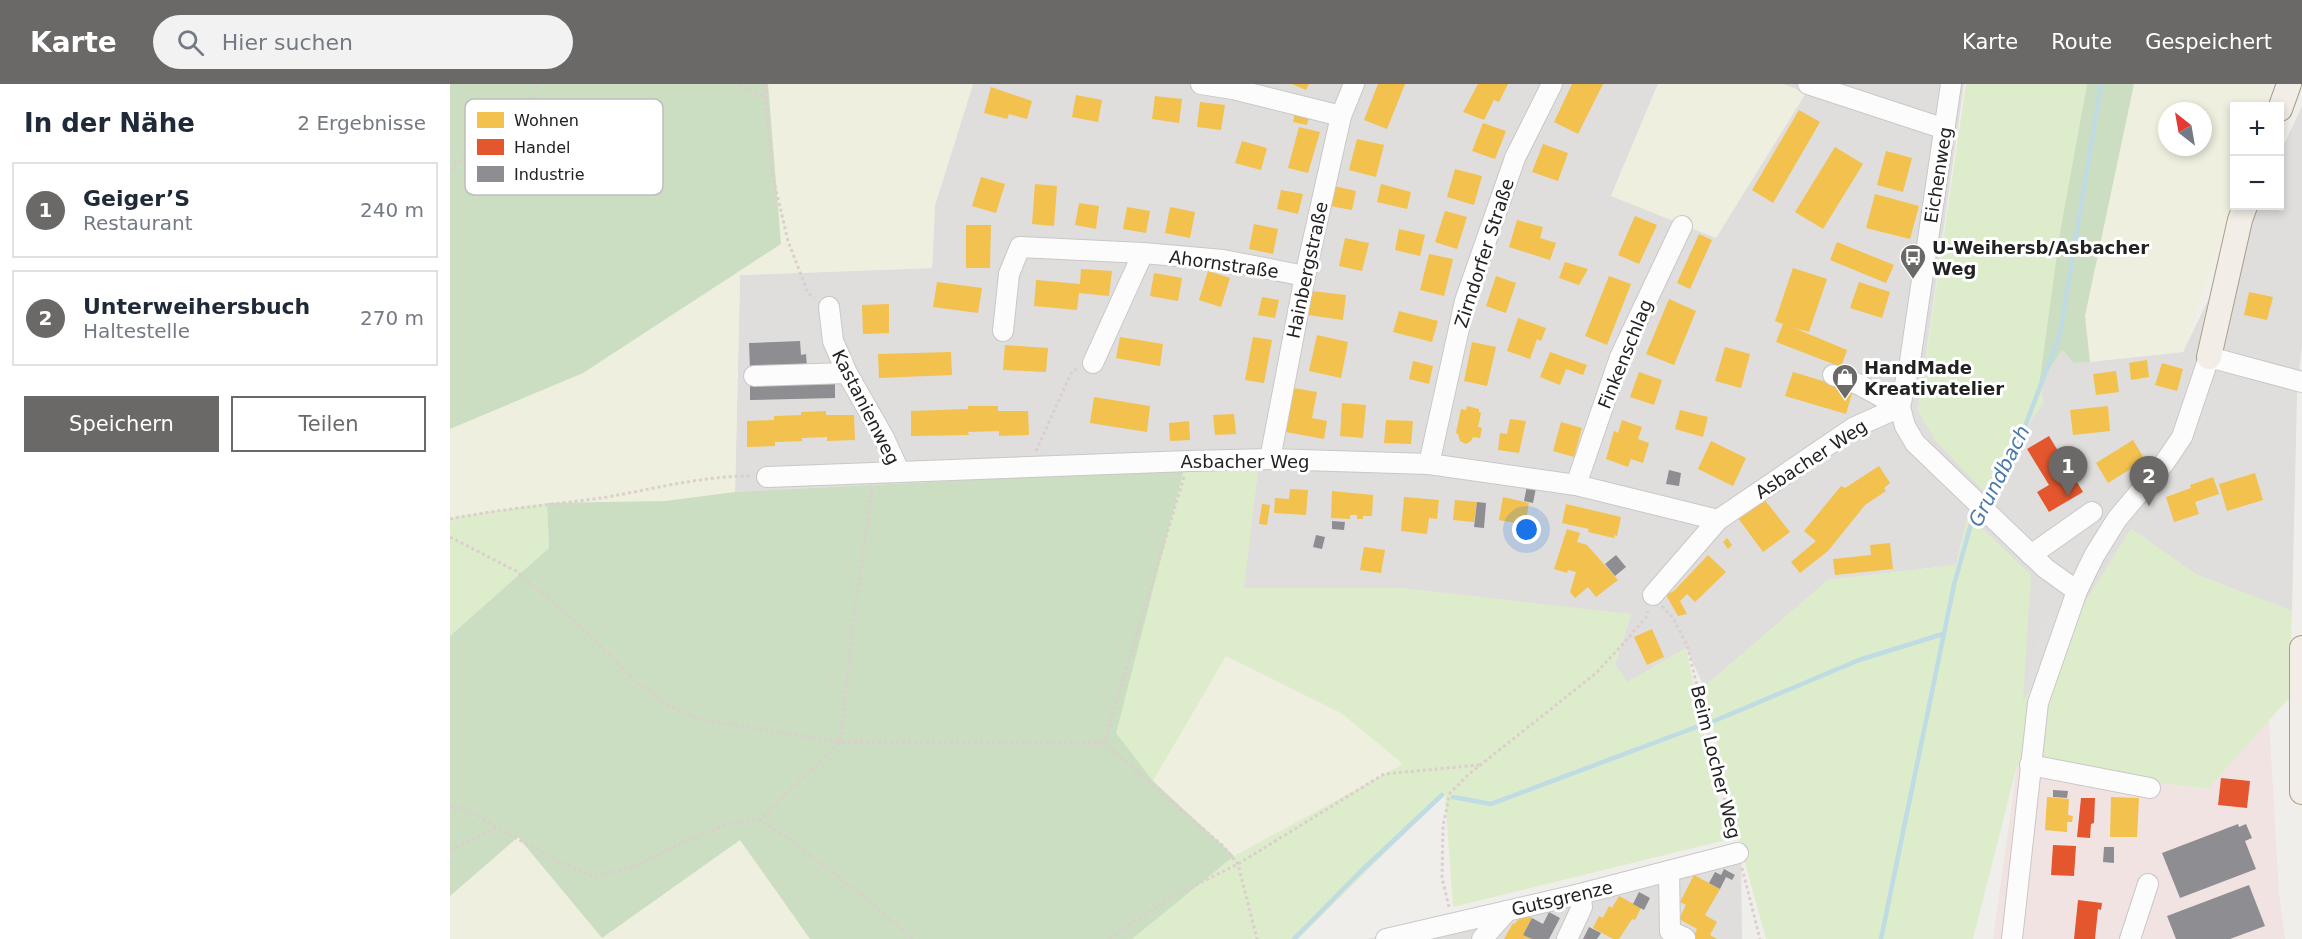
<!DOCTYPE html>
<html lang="de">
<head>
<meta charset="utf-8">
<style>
	:root { --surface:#fff; --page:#f2f2f3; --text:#1f2937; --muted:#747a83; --line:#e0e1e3; --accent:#6a6968 }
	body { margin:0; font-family:"DejaVu Sans",sans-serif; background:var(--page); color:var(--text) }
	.controls { position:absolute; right:18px; top:18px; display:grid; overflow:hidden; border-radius:0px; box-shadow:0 3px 9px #0003 }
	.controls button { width:54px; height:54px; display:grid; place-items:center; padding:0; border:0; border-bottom:2px solid var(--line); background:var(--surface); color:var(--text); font:30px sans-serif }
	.compass { position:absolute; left:1708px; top:18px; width:54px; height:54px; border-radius:50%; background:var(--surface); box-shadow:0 3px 9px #0003; rotate:329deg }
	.you { position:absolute; left:1077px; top:446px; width:21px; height:21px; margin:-15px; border:4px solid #fff; border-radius:50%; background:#1a73e8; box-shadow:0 0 0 9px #1a73e833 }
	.badge { display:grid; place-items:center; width:39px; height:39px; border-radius:50%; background:var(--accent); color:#fff; font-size:20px; font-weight:700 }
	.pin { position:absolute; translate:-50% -50px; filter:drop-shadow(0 2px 3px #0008) }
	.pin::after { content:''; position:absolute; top:32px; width:21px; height:18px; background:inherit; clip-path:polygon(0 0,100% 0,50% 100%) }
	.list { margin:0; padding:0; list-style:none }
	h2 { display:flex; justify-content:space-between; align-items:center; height:78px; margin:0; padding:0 24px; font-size:26px }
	h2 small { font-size:20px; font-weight:400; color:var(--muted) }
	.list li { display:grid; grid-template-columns:39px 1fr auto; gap:18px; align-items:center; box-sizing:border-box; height:96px; margin:0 12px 12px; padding:0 12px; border:2px solid var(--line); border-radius:0px }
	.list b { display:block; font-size:22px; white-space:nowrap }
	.list p { margin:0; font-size:20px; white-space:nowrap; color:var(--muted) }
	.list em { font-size:20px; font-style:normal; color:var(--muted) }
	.actions { display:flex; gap:12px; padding:18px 24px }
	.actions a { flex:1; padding:14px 0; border:2px solid var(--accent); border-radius:0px; text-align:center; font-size:21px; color:var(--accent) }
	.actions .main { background:var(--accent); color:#fff }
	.icon { flex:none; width:33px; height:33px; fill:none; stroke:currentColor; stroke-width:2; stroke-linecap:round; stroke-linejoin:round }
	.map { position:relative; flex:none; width:1852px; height:855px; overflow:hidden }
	header { display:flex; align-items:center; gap:36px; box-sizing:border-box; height:84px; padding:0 30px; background:var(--accent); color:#fff }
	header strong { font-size:28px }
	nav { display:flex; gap:33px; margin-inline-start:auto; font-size:21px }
	.search { width:420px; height:54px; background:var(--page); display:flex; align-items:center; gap:15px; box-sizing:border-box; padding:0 21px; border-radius:33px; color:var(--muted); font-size:22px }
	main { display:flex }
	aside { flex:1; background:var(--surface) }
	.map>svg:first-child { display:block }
	.residential { fill:#dfdedc }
	.commercial { fill:#f1e3e1 }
	.farmland { fill:#efefdf; fill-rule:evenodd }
	.grass { fill:#ddeccb }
	.forest { fill:#cbdec1 }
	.parking { fill:#e0dfde }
	.homes { fill:#f2c14e }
	.shops { fill:#e4572e }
	.industry { fill:#8d8d92 }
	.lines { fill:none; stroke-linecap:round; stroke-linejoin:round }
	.stream { stroke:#bfdbe3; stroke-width:4.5 }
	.minor-casing { stroke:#c9c8c7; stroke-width:22 }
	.major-casing { stroke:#a79c86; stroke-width:26 }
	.path { stroke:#dccecd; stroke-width:3; stroke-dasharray:3 3; stroke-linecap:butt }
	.minor { stroke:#fdfcfc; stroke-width:20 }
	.major { stroke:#f3ede7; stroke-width:24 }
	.labels { text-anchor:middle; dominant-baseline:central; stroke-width:6; stroke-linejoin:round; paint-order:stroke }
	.street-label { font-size:18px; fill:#222; stroke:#fff }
	.poi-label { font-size:18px; font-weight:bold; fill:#222; stroke:#fff; text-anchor:start }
	.water-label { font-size:20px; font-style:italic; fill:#4a7aab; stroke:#fff }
	.key { fill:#fff; stroke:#bdbdbd; stroke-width:1.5 }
	.key-label { font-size:16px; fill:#222 }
</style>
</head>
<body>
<header>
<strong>Karte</strong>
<div class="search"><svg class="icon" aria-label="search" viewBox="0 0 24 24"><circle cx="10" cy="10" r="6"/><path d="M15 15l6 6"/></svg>Hier suchen</div>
<nav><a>Karte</a><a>Route</a><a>Gespeichert</a></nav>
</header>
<main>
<aside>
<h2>In der Nähe<small>2 Ergebnisse</small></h2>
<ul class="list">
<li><span class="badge">1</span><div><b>Geiger’S</b><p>Restaurant</p></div><em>240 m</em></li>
<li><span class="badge">2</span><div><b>Unterweihersbuch</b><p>Haltestelle</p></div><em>270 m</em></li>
</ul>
<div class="actions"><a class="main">Speichern</a><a>Teilen</a></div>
</aside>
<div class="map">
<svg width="1852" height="855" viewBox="0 0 1852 855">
	<rect width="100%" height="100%" fill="#f0eeeb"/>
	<g class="residential">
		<polygon points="523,0 1208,0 1161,112 1355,9 1333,0 1514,0 1468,327 1589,301 1612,266 1624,279 1733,268 1804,122 1830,122 1830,69 1852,22 1852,260 1847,312 1842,527 1747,491 1681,445 1573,618 1518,431 1506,481 1378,496 1254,603 1236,564 1177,599 1165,580 1181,531 951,504 793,505 808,385 734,385 285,408 290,191 482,184 485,121"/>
		<polygon points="1291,764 1292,855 917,855 996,838"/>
	</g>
	<polygon class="commercial" points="1819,636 1829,810 1835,855 1543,855 1567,682 1757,705"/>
	<g class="farmland">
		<polygon points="318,0 523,0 485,121 482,184 290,191 285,408 216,417 97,419 0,457 0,345 133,289 331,160"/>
		<polygon points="1208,0 1333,0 1356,9 1266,154 1161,112"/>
		<path d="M1684 0H1822L1815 22H1784V114L1733 268 1640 278 1635 232ZM1717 27H1753V63H1717Z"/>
		<polygon points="776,572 891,629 953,680 784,772 703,697"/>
		<polygon points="68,753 152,854 290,756 360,855 0,855 0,812"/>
	</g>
	<g class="grass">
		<polygon points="1516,0 1637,0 1610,148 1589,300 1594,318 1533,406 1485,356 1468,327"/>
		<polygon points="734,385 808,385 794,504 951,504 1181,530 1165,580 1177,598 1236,564 1276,756 1003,823 995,710 848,855 682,855 784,772 953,680 891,629 776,572 703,697 665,649"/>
		<polygon points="97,419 99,464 0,552 0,434"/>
		<polygon points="1518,431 1581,491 1573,617 1681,445 1747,491 1842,527 1839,614 1758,705 1567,682 1523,855 1316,855 1291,764 1254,603 1378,496 1506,481"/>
	</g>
	<g class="forest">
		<polygon points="0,0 318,0 331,160 133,289 0,345"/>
		<polygon points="1637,0 1684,0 1635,232 1640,278 1624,279 1612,266 1589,301 1610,148"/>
		<polygon points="734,385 666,649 703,697 784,772 682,855 360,855 290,756 152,854 68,753 0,812 0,552 99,464 97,419 215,417 285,408"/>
	</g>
	<polygon class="parking" points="1596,533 1609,533 1585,606 1575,607 1582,573"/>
	<g class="homes">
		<polygon points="842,0 859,0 856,6"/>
		<polygon points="928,0 955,0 937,45 914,36"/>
		<polygon points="1028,0 1058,0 1049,18 1044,16 1034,36 1013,28"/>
		<polygon points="1122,0 1153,0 1128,50 1104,38"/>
		<polygon points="541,3 582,17 577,35 559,30 557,35 534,29"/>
		<polygon points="626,11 652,16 648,38 622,33"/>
		<polygon points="705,12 732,15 729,39 702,35"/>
		<polygon points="750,18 775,21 771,46 747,43"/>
		<polygon points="1349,26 1370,38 1323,119 1302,106"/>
		<polygon points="845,28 859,32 857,41 843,38"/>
		<polygon points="1033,39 1056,47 1045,75 1022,67"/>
		<polygon points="849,43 870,48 858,89 838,84"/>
		<polygon points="907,55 934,61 926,93 899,86"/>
		<polygon points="792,57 817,64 811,86 785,79"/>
		<polygon points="1093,60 1118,69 1108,97 1082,88"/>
		<polygon points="1385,63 1413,80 1373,145 1345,128"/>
		<polygon points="1436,67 1462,74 1453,108 1427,101"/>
		<polygon points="1005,85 1032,92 1024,121 997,113"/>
		<polygon points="531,93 555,100 546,129 522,122"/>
		<polygon points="585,100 607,102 604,142 582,140"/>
		<polygon points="931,100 961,108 957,125 927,118"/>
		<polygon points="884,102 906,107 902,126 880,122"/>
		<polygon points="831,106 853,110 848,130 827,125"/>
		<polygon points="1425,110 1469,122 1460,155 1416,144"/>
		<polygon points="629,119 649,122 646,145 625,141"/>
		<polygon points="677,123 700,127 696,149 673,145"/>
		<polygon points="720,123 745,128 740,154 715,149"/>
		<polygon points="995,127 1017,133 1007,165 985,158"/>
		<polygon points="1185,132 1207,141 1189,180 1168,171"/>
		<polygon points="1067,136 1093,143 1090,154 1106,159 1100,176 1059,163"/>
		<polygon points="804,140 828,145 823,170 799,165"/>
		<polygon points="516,141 541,141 540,184 516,184"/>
		<polygon points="949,145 975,151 970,172 945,166"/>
		<polygon points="1249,150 1262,156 1240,205 1227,199"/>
		<polygon points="895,154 919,159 912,187 889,182"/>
		<polygon points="1387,158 1444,181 1436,199 1380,176"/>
		<polygon points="979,170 1003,175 994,212 970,206"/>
		<polygon points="1115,178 1138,185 1129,201 1109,194"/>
		<polygon points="1343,184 1377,195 1359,248 1344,244 1397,266 1391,283 1326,258 1333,240 1325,237"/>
		<polygon points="631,185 662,187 659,212 629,209 627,226 584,222 586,196 630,200"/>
		<polygon points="758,187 780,194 771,223 749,216"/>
		<polygon points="704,189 732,194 728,217 700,212"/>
		<polygon points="1046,192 1066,199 1056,229 1036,222"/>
		<polygon points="1159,192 1181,200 1157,261 1135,252"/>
		<polygon points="487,198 532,204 528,229 483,223"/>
		<polygon points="1409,198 1440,208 1432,234 1400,224"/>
		<polygon points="861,207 896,211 893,236 858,231"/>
		<polygon points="1799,208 1823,213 1817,236 1794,231"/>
		<polygon points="812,213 829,216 825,234 808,231"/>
		<polygon points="1219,215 1246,227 1224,281 1196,270"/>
		<polygon points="439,220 439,249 413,250 412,221"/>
		<polygon points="949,227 988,237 982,258 943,248"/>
		<polygon points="1068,234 1096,244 1091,257 1087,255 1080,275 1057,267"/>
		<polygon points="867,251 898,258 891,294 859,287"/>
		<polygon points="670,253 713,260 710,282 666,274"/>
		<polygon points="803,253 822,256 814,299 795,296"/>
		<polygon points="1022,258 1046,263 1037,302 1014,297"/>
		<polygon points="555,261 598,264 596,288 553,286"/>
		<polygon points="1275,263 1300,270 1291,304 1265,297"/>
		<polygon points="501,268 502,291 429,294 428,270"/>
		<polygon points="1100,268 1137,281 1133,291 1116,285 1110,301 1090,293"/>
		<polygon points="1697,276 1699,293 1681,296 1679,279"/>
		<polygon points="963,277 983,282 979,300 959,295"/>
		<polygon points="1712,279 1733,285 1727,307 1705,301"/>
		<polygon points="1666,287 1669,308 1646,311 1643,290"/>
		<polygon points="1189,288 1212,296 1204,321 1180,313"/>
		<polygon points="1343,288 1403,306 1396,330 1335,312"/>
		<polygon points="844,304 867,308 862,334 877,337 874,355 836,348"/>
		<polygon points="644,313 700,322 697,348 640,339"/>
		<polygon points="892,319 916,321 913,354 890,352"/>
		<polygon points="518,322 548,322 548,327 578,327 579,351 549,352 549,347 518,348 519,351 461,352 461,327 518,325"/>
		<polygon points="1017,322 1029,325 1029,328 1031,329 1028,343 1032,344 1030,354 1023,353 1021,357 1016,360 1010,357 1008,350 1006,349 1011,325 1016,326"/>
		<polygon points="1658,322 1660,347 1623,351 1620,326"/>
		<polygon points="1230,326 1258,333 1253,353 1225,345"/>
		<polygon points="376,327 376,331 404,331 405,356 377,357 377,353 352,354 352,357 325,358 325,362 297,363 297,337 324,336 324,332 351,331 351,328"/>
		<polygon points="784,330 786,350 765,351 763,331"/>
		<polygon points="1060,335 1076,337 1069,369 1048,366 1050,349 1057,350"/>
		<polygon points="936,336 963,337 961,360 934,359"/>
		<polygon points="1172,336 1192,343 1188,355 1199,359 1193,379 1181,375 1178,383 1156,375 1164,347 1168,349"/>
		<polygon points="739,337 740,356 720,357 719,339"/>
		<polygon points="1111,338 1132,344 1124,373 1103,367"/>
		<polygon points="1683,356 1695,376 1658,399 1646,379"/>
		<polygon points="1261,357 1296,374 1283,402 1248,385"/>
		<polygon points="1429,382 1440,399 1434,404 1436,407 1415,421 1378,467 1350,489 1341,478 1366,457 1354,447 1391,402 1395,404"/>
		<polygon points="1805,389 1813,416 1777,427 1769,400"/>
		<polygon points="1763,393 1769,410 1745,418 1749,430 1724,438 1716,413 1741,404 1740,401"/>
		<polygon points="840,405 858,406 856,431 824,429 825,414 839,415"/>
		<polygon points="882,407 923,411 922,432 913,432 913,435 907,435 907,431 900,431 900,435 881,434"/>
		<polygon points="954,413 989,416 987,435 979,434 977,450 951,447"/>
		<polygon points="1053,413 1079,419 1075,441 1049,436"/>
		<polygon points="1314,415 1340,448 1313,468 1288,434"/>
		<polygon points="1005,416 1027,418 1024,438 1003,436"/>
		<polygon points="812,420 820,421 817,441 809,440"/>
		<polygon points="1116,420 1171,433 1167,452 1165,451 1164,454 1138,448 1139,445 1112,439"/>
		<polygon points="1117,445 1130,449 1127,458 1137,461 1168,496 1146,513 1138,503 1125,514 1120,508 1126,488 1118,486 1117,489 1104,485"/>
		<polygon points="1277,454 1282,461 1278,465 1273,458"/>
		<polygon points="1440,459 1443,485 1385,491 1383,475 1421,471 1420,461"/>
		<polygon points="914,463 935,466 931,489 910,486"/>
		<polygon points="1258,471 1276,488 1245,518 1237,510 1230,517 1237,530 1228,532 1216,511 1224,507"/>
		<polygon points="1202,545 1214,573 1197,581 1184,553"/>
		<polygon points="1597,713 1619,715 1618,731 1623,732 1622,738 1617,738 1617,748 1595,746"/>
		<polygon points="1661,713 1689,714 1687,753 1660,753"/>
		<polygon points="1244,791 1270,805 1255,831 1267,838 1260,851 1267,855 1242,855 1247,845 1229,835 1236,821 1230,818"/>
		<polygon points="1169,812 1191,824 1185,836 1182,835 1169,855 1163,855 1143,844 1149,832 1153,834 1159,822 1162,824"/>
		<polygon points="1074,830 1082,834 1073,851 1082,855 1054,855 1063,839 1064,840"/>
	</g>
	<g class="shops">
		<polygon points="1599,352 1633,408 1599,428 1587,408 1599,401 1577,365"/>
		<polygon points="1771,694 1800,697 1797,724 1768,721"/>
		<polygon points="1631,714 1645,714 1644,739 1641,740 1640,754 1627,753"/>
		<polygon points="1603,761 1626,762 1624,792 1601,791"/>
		<polygon points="1628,816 1652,819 1651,826 1648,825 1645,855 1624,855"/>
	</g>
	<g class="industry">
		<polygon points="350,257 351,271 356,270 357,283 300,285 299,259"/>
		<polygon points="385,300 385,314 300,316 300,302"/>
		<polygon points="1219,386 1231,389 1229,402 1216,400"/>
		<polygon points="1077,402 1086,404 1083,419 1074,417"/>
		<polygon points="1027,418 1036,419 1034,444 1024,443"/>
		<polygon points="882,437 895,438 894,446 882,445"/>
		<polygon points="866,451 875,453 872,465 863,463"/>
		<polygon points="1166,471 1176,483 1165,492 1155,480"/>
		<polygon points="1603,706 1618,707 1617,714 1603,713"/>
		<polygon points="1788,740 1789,743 1796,740 1802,754 1795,757 1806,785 1730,814 1712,769"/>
		<polygon points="1654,763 1664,763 1664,779 1653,778"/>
		<polygon points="1274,785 1285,791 1282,796 1276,793 1270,805 1259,799 1265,788 1271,791"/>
		<polygon points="1799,801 1815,842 1780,855 1726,855 1717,832"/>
		<polygon points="1189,808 1200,814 1194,826 1183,820"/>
		<polygon points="1099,828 1110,834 1099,855 1082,855 1073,851 1082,834 1093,840"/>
		<polygon points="1139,843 1151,849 1147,855 1133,855"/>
	</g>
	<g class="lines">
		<g class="stream">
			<polyline points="1533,418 1574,345 1610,250 1651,0"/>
			<polyline points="1264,637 1409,576 1493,550"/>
			<polyline points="1003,713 1041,720 1249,642"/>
			<polyline points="844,855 909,789 992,711"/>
			<polyline points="1431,855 1504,501 1521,440 1528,428"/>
		</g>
		<g class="minor-casing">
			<g id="minor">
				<polyline points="751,0 783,5 891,32"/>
				<polyline points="1358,0 1495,45"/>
				<polyline points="1501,0 1460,277 1450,323 1455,342 1465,359 1595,484 1627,507"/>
				<polyline points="379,223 383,257 397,289 434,354 449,387"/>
				<polyline points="553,247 559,190 570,163 693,169 773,176 855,192"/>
				<polyline points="643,279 693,169"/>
				<polyline points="1383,291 1408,300 1450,323"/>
				<polyline points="304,292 397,289"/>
				<polyline points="820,375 855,192 891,32 904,0"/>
				<polyline points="979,380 1015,217 1065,74 1102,0"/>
				<polyline points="317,393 739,377 820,375 979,380 1126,401 1268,436"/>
				<polyline points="1126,401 1170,273 1232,142"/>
				<polyline points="1581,471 1642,428"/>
				<polyline points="1203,511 1268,436 1403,344 1450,323"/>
				<polyline points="1580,681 1700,704"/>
				<polyline points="1219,787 1220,847 1235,854"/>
				<polyline points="936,855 1130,810 1288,769"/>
				<polyline points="1032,855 1057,827"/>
				<polyline points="1117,855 1132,823 1130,810"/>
				<polyline points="1562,855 1588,619 1627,507 1644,472 1667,435 1715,378 1732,353 1759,273 1852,298"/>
				<polyline points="1680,855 1698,800"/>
			</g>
		</g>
		<g class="major-casing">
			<g id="major">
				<polyline points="1830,25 1839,0"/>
				<polyline points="1759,273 1790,136 1795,122"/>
				<polyline points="1852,564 1852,708"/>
			</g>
		</g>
		<g class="path">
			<polyline points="289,0 316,14"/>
			<polyline points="315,0 322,89 338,157 358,209 365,214"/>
			<polyline points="0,87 42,42 79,15 89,0"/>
			<polyline points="586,367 622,287 629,284"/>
			<polyline points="734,393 654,659 773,762 788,780 807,855"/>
			<polyline points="422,404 404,534 390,658 654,659"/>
			<path d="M0 435C50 425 100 421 151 414 200 406 250 392 301 392"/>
			<polyline points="0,453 66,487 126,538 185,596 217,621 253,636 390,658"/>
			<polyline points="1212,522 1223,534 1237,561 1284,754"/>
			<polyline points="0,722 17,726 105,776 142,792 185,783 233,758 278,740 309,736 338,754 409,809 463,855"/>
			<polyline points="309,736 390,658"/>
			<polyline points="0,766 49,743"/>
			<polyline points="1292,784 1310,855"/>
			<polyline points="999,823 992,794 993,742 1000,709 1019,690 1145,590 1174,559 1196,533 1198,527"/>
			<polyline points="659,855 718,815 788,780 934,690 1029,681"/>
		</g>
		<use href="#minor" class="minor"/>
		<use href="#major" class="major"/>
	</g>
	<defs>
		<g id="bus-pin" transform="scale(1.35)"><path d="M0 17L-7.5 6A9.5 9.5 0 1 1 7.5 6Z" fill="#6a6968" stroke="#fff"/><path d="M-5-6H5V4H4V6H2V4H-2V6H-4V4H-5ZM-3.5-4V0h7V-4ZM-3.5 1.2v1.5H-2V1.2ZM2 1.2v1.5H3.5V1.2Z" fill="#fff"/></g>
		<g id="shop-pin" transform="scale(1.35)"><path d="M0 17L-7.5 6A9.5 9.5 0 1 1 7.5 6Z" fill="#6a6968" stroke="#fff"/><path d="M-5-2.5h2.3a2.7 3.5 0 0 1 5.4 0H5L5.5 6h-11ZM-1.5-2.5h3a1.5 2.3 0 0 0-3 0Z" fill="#fff"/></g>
	</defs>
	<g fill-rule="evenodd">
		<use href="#bus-pin" x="1463" y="173"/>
		<use href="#shop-pin" x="1395" y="293"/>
	</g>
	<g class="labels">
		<g class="street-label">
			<text transform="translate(1488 91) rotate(-81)">Eichenweg</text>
			<text transform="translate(1034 169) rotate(-72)">Zirndorfer Straße</text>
			<text transform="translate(774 180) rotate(8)">Ahornstraße</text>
			<text transform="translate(857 186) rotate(-78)">Hainbergstraße</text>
			<text transform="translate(1175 270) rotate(-68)">Finkenschlag</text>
			<text transform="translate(416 323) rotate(63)">Kastanienweg</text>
			<text transform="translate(1361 375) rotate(-33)">Asbacher Weg</text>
			<text x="795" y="377">Asbacher Weg</text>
			<text transform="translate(1266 678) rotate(76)">Beim Locher Weg</text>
			<text transform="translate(1112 814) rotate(-13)">Gutsgrenze</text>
		</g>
		<g class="poi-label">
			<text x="1482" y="163">U-Weihersb/Asbacher<tspan x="1482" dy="21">Weg</tspan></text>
			<text x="1414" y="283">HandMade<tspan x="1414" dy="21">Kreativatelier</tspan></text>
		</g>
		<g class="water-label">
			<text transform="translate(1549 392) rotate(-63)">Grundbach</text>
		</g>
	</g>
	<rect x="15" y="15" width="198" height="96" rx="9" class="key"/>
	<rect x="27" y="28" width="27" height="16" fill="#f2c14e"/>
	<rect x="27" y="55" width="27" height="16" fill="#e4572e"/>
	<rect x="27" y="82" width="27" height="16" fill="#8d8d92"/>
	<g class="key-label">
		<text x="64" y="42">Wohnen</text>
		<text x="64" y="69">Handel</text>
		<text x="64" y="96">Industrie</text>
	</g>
</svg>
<div class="controls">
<button>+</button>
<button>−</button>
</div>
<svg class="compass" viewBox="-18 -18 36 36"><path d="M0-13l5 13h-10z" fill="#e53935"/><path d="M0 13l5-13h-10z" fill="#747a83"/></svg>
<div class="you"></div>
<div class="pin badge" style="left:1618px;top:412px">1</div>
<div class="pin badge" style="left:1699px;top:422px">2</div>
</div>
</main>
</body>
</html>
